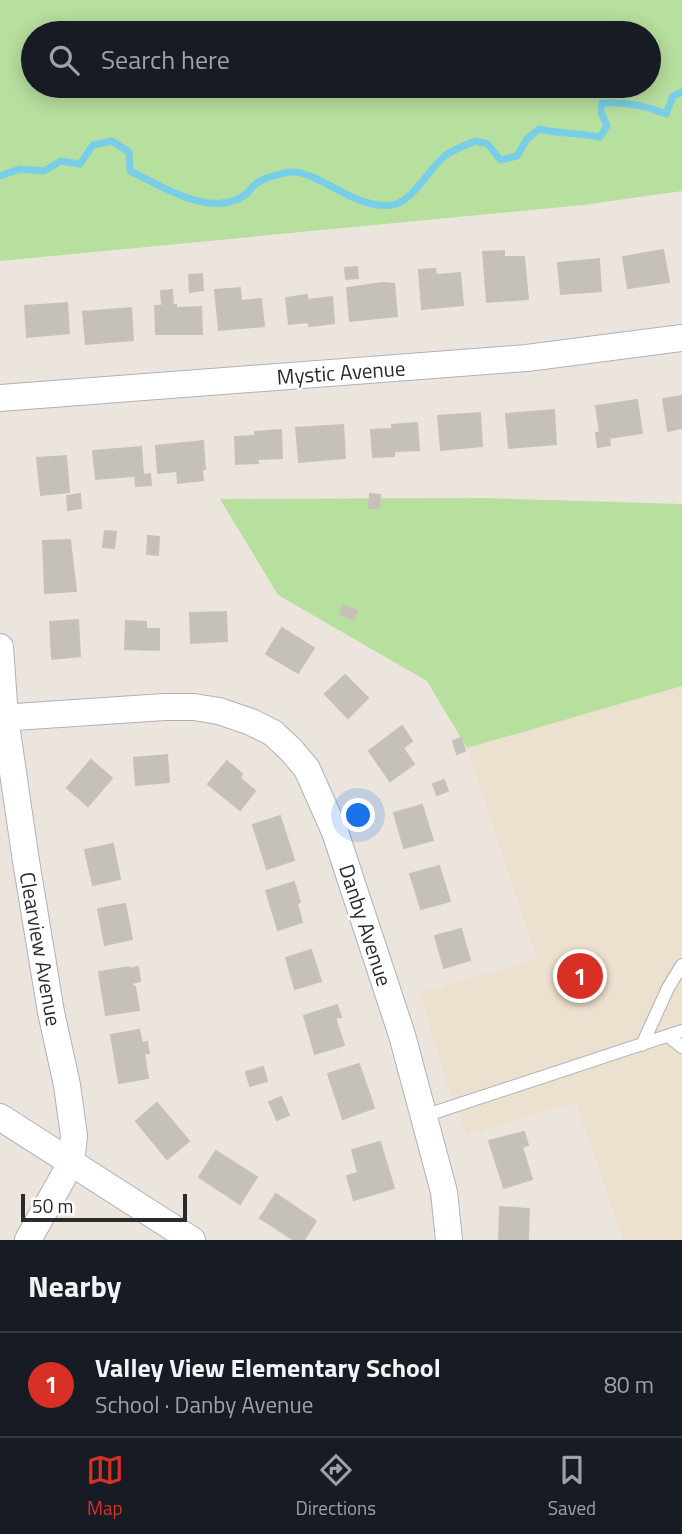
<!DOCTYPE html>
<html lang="en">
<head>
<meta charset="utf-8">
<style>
	:root { --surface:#171b24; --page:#20242c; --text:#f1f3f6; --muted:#9ea1a6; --line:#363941; --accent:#d93025 }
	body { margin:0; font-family:"Titillium Web",sans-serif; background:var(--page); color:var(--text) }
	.scale { position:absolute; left:21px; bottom:18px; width:166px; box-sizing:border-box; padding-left:7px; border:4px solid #2b2b2b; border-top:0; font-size:19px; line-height:24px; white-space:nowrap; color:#2b2b2b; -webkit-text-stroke:5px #fff; paint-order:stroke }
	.you { position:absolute; left:359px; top:816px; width:24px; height:24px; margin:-18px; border:5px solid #fff; border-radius:50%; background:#1a73e8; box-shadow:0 0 0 10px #1a73e833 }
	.badge { display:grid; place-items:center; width:46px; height:46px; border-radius:50%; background:var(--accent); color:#fff; font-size:23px; font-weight:700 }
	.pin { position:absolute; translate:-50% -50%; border:4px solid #fff; box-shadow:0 2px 7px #0006 }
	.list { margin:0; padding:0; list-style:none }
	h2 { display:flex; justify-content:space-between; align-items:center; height:91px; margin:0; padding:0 28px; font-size:30px }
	h2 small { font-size:23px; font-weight:400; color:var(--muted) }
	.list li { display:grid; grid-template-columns:46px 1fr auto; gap:21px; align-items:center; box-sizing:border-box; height:105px; padding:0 28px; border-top:2px solid var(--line) }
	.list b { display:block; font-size:26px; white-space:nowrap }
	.list p { margin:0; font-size:23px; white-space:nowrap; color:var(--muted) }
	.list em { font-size:23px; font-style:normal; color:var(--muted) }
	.icon { flex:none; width:38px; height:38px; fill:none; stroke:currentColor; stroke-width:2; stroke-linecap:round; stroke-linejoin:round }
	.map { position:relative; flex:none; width:682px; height:1240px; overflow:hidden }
	.search { position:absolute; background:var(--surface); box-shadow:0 4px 18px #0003; left:21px; right:21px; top:21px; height:77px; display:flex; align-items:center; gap:18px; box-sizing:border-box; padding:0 24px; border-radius:38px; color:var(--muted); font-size:26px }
	.sheet { height:196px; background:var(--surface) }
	nav { display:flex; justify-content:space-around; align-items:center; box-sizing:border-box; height:98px; border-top:2px solid var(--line); background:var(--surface); font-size:19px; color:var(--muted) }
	nav a { display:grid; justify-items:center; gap:4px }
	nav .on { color:var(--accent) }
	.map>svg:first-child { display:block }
	.education { fill:#ece1cf }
	.green { fill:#b7df9e; fill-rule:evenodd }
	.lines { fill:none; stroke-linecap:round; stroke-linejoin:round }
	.stream { stroke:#78cee7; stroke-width:7 }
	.building { fill:#c5c0b9; stroke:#c7c1b8; stroke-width:2 }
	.service-casing { stroke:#aeb1bb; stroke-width:14 }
	.minor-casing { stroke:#aeb1bb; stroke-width:28 }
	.service { stroke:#fff; stroke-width:12 }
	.minor { stroke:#fff; stroke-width:26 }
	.labels { text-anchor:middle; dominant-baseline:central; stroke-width:5; stroke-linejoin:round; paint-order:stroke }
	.street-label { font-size:21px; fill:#2b2b2b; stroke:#fff }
</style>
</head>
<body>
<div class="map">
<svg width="682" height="1240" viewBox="0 0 682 1240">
	<rect width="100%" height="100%" fill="#ece5de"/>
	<polygon class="education" points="682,686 682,1240 623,1240 576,1102 467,1135 445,1077 420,993 537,959 467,748"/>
	<g class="green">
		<path d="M0 0H682V191L583 205 0 261ZM649 33V86H33V33Z"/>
		<polygon points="484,498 682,504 682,686 467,748 427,681 278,595 220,499"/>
	</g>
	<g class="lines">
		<path class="stream" d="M0 176 20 169 44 171 61 161 80 164 93 145 112 141 129 152 130 171C162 186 210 219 245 195 249 192 251 187 256 184 263 178 282 173 291 172 318 170 354 210 392 205 413 202 430 167 446 155 455 149 466 145 475 141L488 144 500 160 517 156 527 139 539 129C560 134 579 133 600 137L607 126 601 112 602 103C623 102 647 106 666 114L673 96 682 92"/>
	</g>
	<g class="building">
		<polygon points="663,250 669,282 628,288 623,257"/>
		<polygon points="504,251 504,257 524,257 528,299 487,302 483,252"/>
		<polygon points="599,259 601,291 561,294 558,263"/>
		<polygon points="357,267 358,278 346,279 345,268"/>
		<polygon points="435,269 436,275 460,273 463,305 422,309 419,270"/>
		<polygon points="202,274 203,290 190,292 189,275"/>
		<polygon points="382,283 394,284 397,316 350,321 347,288"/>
		<polygon points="240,288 241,301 261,299 264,326 219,330 215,290"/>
		<polygon points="172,290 173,304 162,304 161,291"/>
		<polygon points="307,295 307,300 332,297 334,323 309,326 309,322 289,324 286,298"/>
		<polygon points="67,303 69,333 27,337 25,306"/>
		<polygon points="176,305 176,308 201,307 202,334 156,334 155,306"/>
		<polygon points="131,308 133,340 86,344 83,312"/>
		<polygon points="682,396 682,428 668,431 663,399"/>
		<polygon points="637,400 642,433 609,438 610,445 598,447 596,433 600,432 596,406"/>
		<polygon points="554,410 556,444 509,448 506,414"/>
		<polygon points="480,413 482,446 441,450 438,416"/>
		<polygon points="417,423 419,450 394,451 394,456 373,457 371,430 392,429 392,425"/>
		<polygon points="343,425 345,458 299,462 296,428"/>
		<polygon points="281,430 282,458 257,459 258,463 236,464 235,437 255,436 255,432"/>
		<polygon points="203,441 205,469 202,469 203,480 178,483 177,471 158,473 156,446"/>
		<polygon points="141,447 143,475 96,479 93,451"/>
		<polygon points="66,456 69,492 41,495 37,458"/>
		<polygon points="150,474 151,485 136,486 135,476"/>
		<polygon points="80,494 81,508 68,510 67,496"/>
		<polygon points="370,494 380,495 379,508 369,508"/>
		<polygon points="105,531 116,532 114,548 103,547"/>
		<polygon points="148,536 159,537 158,555 147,554"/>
		<polygon points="70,540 76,591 45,593 43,541"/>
		<polygon points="343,605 357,611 354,620 340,614"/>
		<polygon points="226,612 227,641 191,643 190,613"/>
		<polygon points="78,620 80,656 52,659 50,622"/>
		<polygon points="126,621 146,622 146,629 159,629 159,650 125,649"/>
		<polygon points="282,628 314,648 298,673 266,654"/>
		<polygon points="345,675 368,698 348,718 325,694"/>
		<polygon points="402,726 412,741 403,748 414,764 390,781 369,751"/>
		<polygon points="461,738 465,751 457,754 453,741"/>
		<polygon points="167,755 169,782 136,785 134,758"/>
		<polygon points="91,760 112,778 88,806 67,788"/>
		<polygon points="227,761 242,774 240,778 255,791 240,810 208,784"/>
		<polygon points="444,780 448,791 437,795 433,784"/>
		<polygon points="422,805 433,840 404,848 394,813"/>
		<polygon points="280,816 294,860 267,869 253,825"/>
		<polygon points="113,844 120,879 93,885 85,850"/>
		<polygon points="439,866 450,901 421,909 410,874"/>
		<polygon points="294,882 300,902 297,903 302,922 278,930 266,891"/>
		<polygon points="125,904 132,939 105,945 98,909"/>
		<polygon points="461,929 470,960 444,968 435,936"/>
		<polygon points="311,950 321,981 295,989 286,958"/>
		<polygon points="129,967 130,969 138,967 140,981 132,983 133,987 135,987 139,1010 106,1015 99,972"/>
		<polygon points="337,1005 341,1017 335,1018 344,1045 315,1054 304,1016"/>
		<polygon points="139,1030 142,1043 147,1042 149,1053 144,1054 148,1078 119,1083 111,1035"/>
		<polygon points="359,1064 374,1108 343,1119 328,1074"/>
		<polygon points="263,1067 267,1081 250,1086 246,1072"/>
		<polygon points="281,1097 289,1115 277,1120 269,1102"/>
		<polygon points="157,1103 189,1141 167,1159 136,1121"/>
		<polygon points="524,1132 528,1145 522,1147 532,1179 504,1188 489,1141"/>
		<polygon points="380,1142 394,1188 354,1200 347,1176 358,1173 352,1150"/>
		<polygon points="216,1151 257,1177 240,1204 199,1177"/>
		<polygon points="276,1194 316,1221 304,1240 294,1240 260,1218"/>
		<polygon points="500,1207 529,1209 528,1240 499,1240"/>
	</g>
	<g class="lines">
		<g class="service-casing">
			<g id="service">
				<polyline points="668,1036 682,1047"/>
				<polyline points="642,1045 668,988 682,965"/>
				<polyline points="424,1116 682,1031"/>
			</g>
		</g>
		<g class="minor-casing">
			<g id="minor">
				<polyline points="0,398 527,358 682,338"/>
				<polyline points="0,647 5,718 26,861 51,1012 67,1085 74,1136 71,1163 28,1240"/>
				<polyline points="0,718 164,707 194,707 219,711 251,722 273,733 292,751 307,769 335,832 402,1035 444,1192 449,1240"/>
				<polyline points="0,1117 192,1240"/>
			</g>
		</g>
		<use href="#service" class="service"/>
		<use href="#minor" class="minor"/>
	</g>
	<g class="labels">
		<g class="street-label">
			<text transform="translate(341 372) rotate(-4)">Mystic Avenue</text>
			<text transform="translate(366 925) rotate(72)">Danby Avenue</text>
			<text transform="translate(41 949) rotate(80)">Clearview Avenue</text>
		</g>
	</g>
</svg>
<div class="scale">50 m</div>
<div class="you"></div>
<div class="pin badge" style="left:580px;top:976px">1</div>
<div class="search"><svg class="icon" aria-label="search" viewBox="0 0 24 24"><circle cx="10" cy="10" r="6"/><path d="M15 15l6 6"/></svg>Search here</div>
</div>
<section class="sheet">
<h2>Nearby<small></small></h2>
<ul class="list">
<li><span class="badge">1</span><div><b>Valley View Elementary School</b><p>School · Danby Avenue</p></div><em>80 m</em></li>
</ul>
</section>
<nav>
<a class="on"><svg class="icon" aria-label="map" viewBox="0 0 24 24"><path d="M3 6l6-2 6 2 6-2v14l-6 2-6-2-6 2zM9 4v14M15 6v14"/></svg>Map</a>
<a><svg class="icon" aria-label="directions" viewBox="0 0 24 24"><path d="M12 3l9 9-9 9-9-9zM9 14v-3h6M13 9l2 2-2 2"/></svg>Directions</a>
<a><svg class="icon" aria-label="saved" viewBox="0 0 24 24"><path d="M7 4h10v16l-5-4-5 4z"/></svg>Saved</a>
</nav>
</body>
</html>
